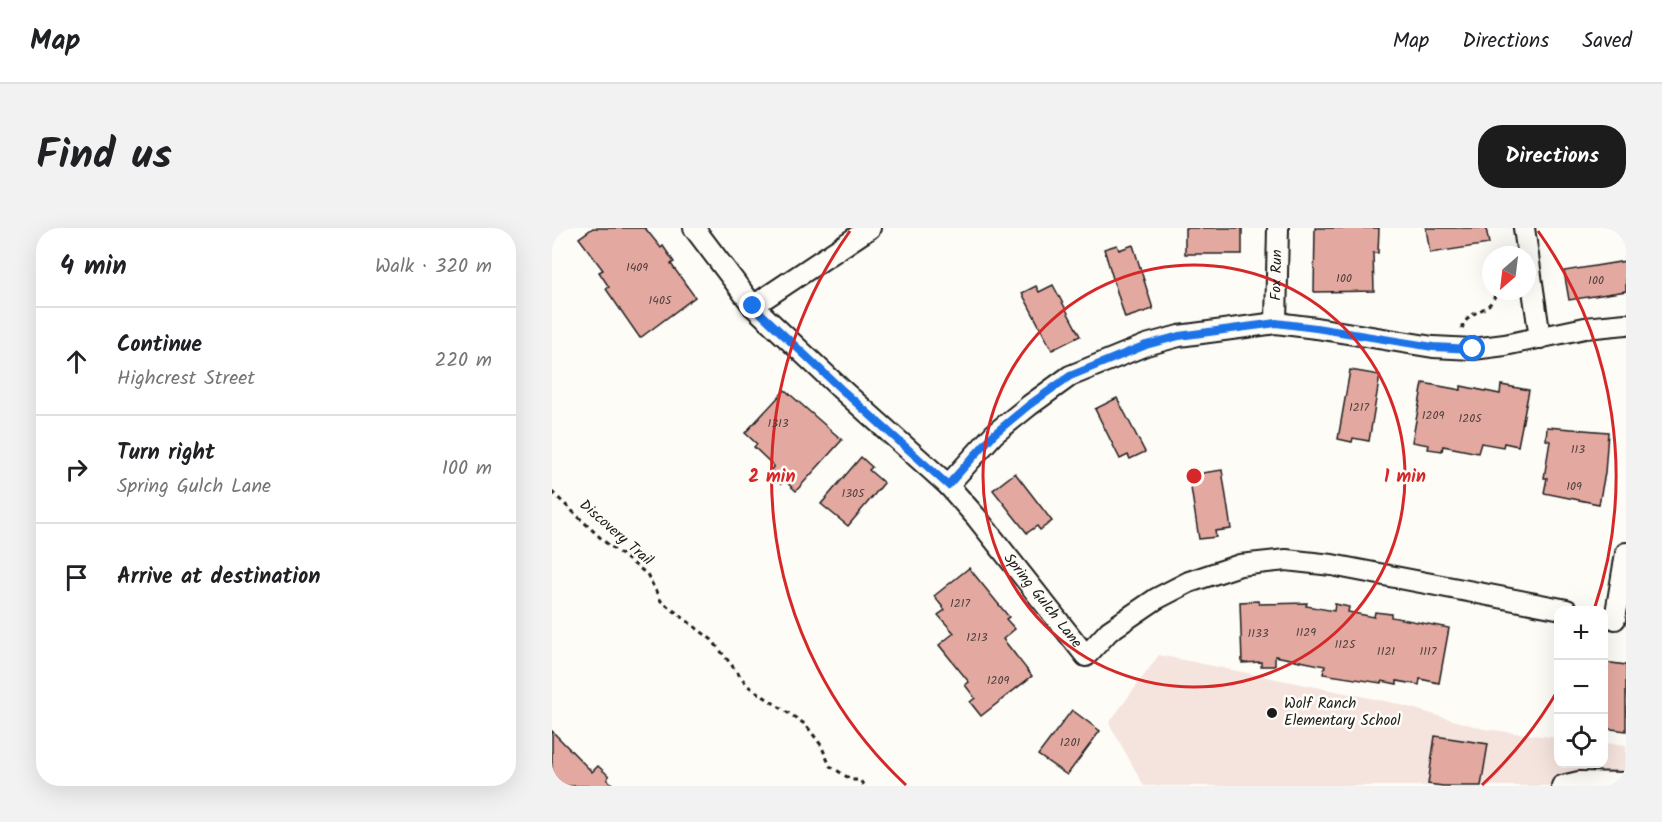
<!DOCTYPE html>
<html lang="en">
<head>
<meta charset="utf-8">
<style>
	:root { --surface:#fff; --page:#f2f2f2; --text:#202124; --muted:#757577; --line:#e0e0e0; --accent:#1c1c1c }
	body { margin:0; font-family:Kalam,sans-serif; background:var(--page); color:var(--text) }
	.controls { position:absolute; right:18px; bottom:18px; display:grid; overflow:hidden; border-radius:12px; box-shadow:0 6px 24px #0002 }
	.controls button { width:54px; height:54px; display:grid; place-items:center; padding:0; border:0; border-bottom:2px solid var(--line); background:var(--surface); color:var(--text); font:30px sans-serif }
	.compass { position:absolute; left:930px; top:18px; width:54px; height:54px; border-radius:50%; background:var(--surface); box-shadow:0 6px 24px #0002; rotate:208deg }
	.stop { position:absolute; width:18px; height:18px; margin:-14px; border:4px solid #1a73e8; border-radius:50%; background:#fff }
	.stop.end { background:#1a73e8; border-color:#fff; box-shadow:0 2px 6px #0008 }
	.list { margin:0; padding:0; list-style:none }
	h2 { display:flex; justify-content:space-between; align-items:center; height:78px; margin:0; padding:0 24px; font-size:26px }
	h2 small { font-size:20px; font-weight:400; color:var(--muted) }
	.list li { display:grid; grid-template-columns:39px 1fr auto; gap:18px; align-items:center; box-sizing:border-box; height:108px; padding:0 24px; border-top:2px solid var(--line) }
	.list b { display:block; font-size:22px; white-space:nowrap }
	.list p { margin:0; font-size:20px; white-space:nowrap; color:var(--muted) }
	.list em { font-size:20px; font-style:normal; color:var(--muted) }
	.icon { flex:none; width:33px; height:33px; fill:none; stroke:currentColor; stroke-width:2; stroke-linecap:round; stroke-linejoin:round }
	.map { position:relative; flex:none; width:1074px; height:558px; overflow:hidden; border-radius:24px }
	header { display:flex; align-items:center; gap:36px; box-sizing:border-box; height:84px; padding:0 30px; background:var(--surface); border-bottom:2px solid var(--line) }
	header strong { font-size:28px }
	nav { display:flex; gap:33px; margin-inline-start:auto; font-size:21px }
	.intro { display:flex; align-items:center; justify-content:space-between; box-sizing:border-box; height:144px; padding:0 36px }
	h1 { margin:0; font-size:42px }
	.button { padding:15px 27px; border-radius:24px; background:var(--accent); color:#fff; font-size:21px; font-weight:700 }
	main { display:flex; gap:36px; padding:0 36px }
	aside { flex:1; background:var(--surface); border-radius:24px; box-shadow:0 6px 24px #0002 }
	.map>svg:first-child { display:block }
	.built { fill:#f5e3dd }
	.building { fill:#e3a9a0; stroke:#1c1c1c; stroke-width:1.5 }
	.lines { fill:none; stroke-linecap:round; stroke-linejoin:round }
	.minor-casing { stroke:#1c1c1c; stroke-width:24 }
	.path { stroke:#1c1c1c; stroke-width:3; stroke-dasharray:4.5 4.5; stroke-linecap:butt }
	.minor { stroke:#fdfcf7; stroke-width:20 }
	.route { stroke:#1a73e8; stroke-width:8 }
	.ring { fill:none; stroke:#d62828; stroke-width:3 }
	.poi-dot { fill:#1c1c1c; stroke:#fdfcf7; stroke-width:2 }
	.labels { text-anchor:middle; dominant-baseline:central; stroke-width:5; stroke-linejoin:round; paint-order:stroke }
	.number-label { font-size:12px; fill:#4e3f3d }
	.street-label { font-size:15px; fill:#1c1c1c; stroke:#fdfcf7 }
	.poi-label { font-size:15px; fill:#1c1c1c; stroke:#fdfcf7; text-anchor:start }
	.centre { fill:#d62828; stroke:#fdfcf7; stroke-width:3 }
	.ring-label { font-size:18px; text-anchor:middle; font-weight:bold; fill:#d62828; stroke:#fdfcf7; stroke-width:5; stroke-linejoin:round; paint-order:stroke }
</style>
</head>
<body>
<header>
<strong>Map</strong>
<nav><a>Map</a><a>Directions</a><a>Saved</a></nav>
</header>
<div class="intro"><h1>Find us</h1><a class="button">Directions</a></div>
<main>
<aside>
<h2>4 min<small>Walk · 320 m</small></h2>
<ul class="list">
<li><svg class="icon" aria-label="ahead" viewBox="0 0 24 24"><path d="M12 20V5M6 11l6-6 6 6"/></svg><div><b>Continue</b><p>Highcrest Street</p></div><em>220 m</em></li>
<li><svg class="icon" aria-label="right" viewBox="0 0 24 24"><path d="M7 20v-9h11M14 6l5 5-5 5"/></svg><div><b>Turn right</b><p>Spring Gulch Lane</p></div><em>100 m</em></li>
<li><svg class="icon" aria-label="arrive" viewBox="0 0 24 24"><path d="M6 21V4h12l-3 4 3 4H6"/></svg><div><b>Arrive at destination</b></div></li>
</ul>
</aside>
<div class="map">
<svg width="1074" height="558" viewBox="0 0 1074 558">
	<rect width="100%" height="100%" fill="#fdfcf7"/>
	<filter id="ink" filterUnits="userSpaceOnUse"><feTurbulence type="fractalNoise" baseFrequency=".0167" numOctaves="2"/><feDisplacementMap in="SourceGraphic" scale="12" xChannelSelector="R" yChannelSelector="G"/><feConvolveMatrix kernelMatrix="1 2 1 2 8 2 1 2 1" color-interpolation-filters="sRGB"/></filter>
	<g filter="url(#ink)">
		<polygon class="built" points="607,427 842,475 932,501 1006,510 1006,536 1052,536 1052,515 1074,517 1074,558 592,558 557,495"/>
		<g class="building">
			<polygon points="41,0 93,0 109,20 111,18 122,34 119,36 143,69 88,110 54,61 57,59 47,44 51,42 27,10"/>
			<rect x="633" y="0" width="57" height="26"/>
			<polygon points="763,0 827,0 826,25 821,25 822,63 762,64"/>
			<polygon points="874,0 934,0 937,16 878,25"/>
			<polygon points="565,17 567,22 581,17 601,81 573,90 552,21"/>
			<polygon points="1074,33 1074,63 1017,72 1012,43"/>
			<polygon points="501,57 528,108 500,122 470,65 484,58 487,64"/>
			<polygon points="798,142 828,147 817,213 801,210 800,214 786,211"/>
			<polygon points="871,155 909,162 909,158 948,166 949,157 977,162 966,218 952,215 951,219 929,215 926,225 891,218 890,223 876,221 877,217 860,214"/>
			<polygon points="233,162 290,212 244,263 232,252 229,256 216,245 222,238 202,219 205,216 193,205"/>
			<polygon points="565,170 593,224 578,231 576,227 568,231 543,181"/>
			<polygon points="995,199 1056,204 1053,245 1047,276 992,265 995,250 992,250 998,213 994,212"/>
			<polygon points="309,229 320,239 317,242 332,255 296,298 269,276"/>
			<polygon points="670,242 679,301 663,303 664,309 647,311 637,247"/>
			<polygon points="463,245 500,293 488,302 485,298 475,305 441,262"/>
			<polygon points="417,340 457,389 454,391 463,401 451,411 480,448 429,488 418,474 423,470 413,457 417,454 387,417 402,405 386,387 393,382 382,368"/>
			<polygon points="706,373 707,376 755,375 754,378 782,383 783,376 797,379 796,384 822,389 823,384 839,386 839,389 897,400 887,455 868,451 867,457 845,453 845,456 830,453 829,455 771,446 773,438 723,428 723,438 709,438 709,434 690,435 688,374"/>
			<polygon points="1052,434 1074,437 1074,503 1052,500"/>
			<polygon points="520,482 548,503 515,547 486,527"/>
			<polygon points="0,503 40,544 46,538 57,548 55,551 62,558 0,558"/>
			<polygon points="883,508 936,516 929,558 891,558 876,556"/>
		</g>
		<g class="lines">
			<g class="minor-casing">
				<g id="minor">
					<path id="s1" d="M142 0 201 78 289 161 396 257 425 290 534 428 557 403 604 371 637 354 688 337 734 332 780 337 1015 382"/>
					<polyline points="972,0 988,110"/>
					<polyline points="201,78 318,0"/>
					<path id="s2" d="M724 95 726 0"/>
					<polyline points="396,257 442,206 478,177 518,148 594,117 627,108 724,95 764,100 881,119 921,121 953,117 1033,100 1074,96"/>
					<polyline points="1063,391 1074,325"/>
					<polyline points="1010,558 1027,554 1074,555"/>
				</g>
			</g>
			<g class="path">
				<path d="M910 101C916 79 940 87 944 63"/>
				<polyline points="0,264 53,314 95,346 109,373 160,412 196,458 254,497 269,517 278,538 300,552 308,552 312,558"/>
			</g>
			<use href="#minor" class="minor"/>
		</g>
	</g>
	<g class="lines" filter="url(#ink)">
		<polyline class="route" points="201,78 289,161 396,257 442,206 477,177 518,148 594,117 627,108 724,95 764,100 881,119 921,121"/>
	</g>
	<g class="ring">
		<circle cx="642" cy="248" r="211"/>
		<path d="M1006 462A422 422 0 0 1 930 557M354 557A422 422 0 0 1 298 3M986 3A422 422 0 0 1 1042 382"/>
	</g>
	<circle class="poi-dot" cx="720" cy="485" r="6"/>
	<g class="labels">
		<g class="number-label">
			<text x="85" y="39">1409</text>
			<text x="792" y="50">100</text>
			<text x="1044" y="52">100</text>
			<text x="108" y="72">1405</text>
			<text x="807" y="179">1217</text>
			<text x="881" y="187">1209</text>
			<text x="918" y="190">1205</text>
			<text x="226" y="195">1313</text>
			<text x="1026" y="221">113</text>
			<text x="1022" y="258">109</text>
			<text x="301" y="265">1305</text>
			<text x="408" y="375">1217</text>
			<text x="754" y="404">1129</text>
			<text x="706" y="405">1133</text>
			<text x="425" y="409">1213</text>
			<text x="793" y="416">1125</text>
			<text x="834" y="423">1121</text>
			<text x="876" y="423">1117</text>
			<text x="446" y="452">1209</text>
			<text x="518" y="514">1201</text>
		</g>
		<g class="street-label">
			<text stroke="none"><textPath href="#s2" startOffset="48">Fox Run</textPath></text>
			<text transform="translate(64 305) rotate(41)">Discovery Trail</text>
			<text stroke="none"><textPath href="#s1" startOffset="512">Spring Gulch Lane</textPath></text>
		</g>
		<g class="poi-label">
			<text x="732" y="476">Wolf Ranch<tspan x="732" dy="17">Elementary School</tspan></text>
		</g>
	</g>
	<circle cx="642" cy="248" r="9" class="centre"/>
	<g class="ring-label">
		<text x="853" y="254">1 min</text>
		<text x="220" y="254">2 min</text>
	</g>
</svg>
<div class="controls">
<button>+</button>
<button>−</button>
<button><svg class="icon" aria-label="locate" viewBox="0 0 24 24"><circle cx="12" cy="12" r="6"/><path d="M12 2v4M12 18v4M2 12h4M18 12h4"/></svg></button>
</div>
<svg class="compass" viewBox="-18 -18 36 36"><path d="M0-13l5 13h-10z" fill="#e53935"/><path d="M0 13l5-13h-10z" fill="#757577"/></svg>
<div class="stop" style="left:921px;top:121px"></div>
<div class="stop end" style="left:201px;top:78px"></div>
</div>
</main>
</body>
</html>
